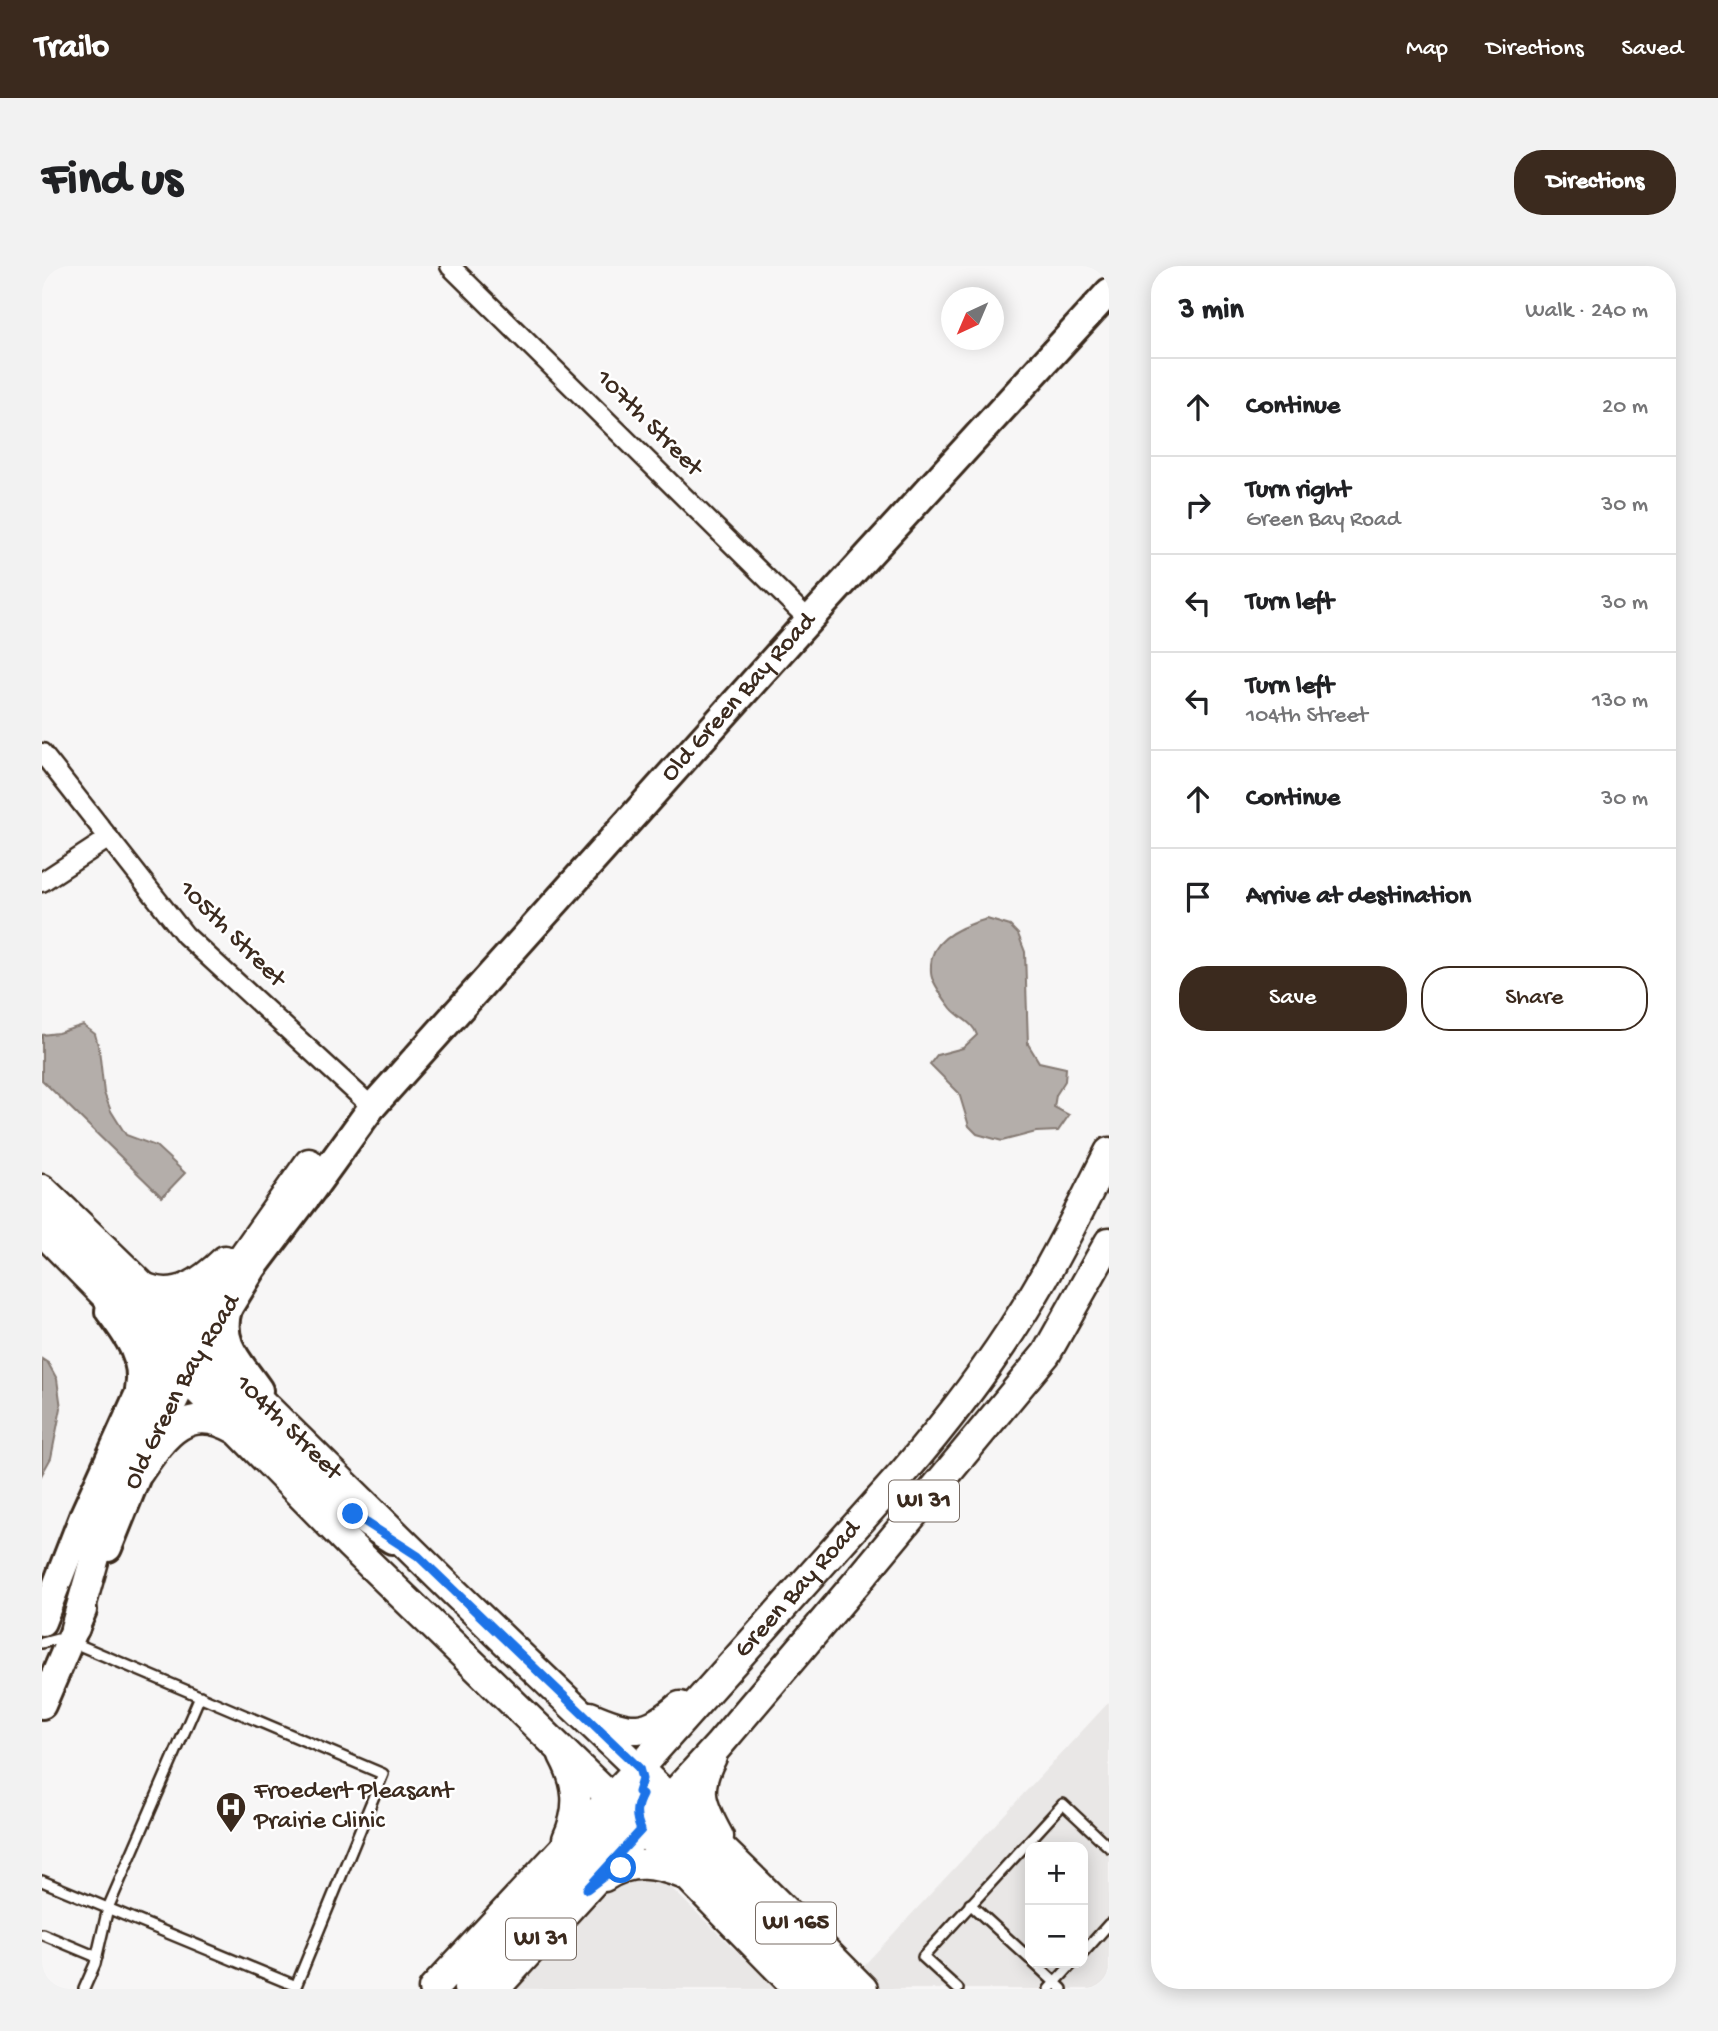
<!DOCTYPE html>
<html lang="en">
<head>
<meta charset="utf-8">
<style>
	:root { --surface:#fff; --page:#f2f2f2; --text:#202124; --muted:#757577; --line:#e0e0e0; --accent:#3b2a1e }
	body { margin:0; font-family:"Gochi Hand",sans-serif; background:var(--page); color:var(--text) }
	.controls { position:absolute; right:21px; bottom:21px; display:grid; overflow:hidden; border-radius:14px; box-shadow:0 4px 18px #0003 }
	.controls button { width:63px; height:63px; display:grid; place-items:center; padding:0; border:0; border-bottom:2px solid var(--line); background:var(--surface); color:var(--text); font:35px sans-serif }
	.compass { position:absolute; left:899px; top:21px; width:63px; height:63px; border-radius:50%; background:var(--surface); box-shadow:0 4px 18px #0003; rotate:224deg }
	.stop { position:absolute; width:21px; height:21px; margin:-16px; border:5px solid #1a73e8; border-radius:50%; background:#fff }
	.stop.end { background:#1a73e8; border-color:#fff; box-shadow:0 2px 7px #0008 }
	.list { margin:0; padding:0; list-style:none }
	h2 { display:flex; justify-content:space-between; align-items:center; height:91px; margin:0; padding:0 28px; font-size:30px }
	h2 small { font-size:23px; font-weight:400; color:var(--muted) }
	.list li { display:grid; grid-template-columns:46px 1fr auto; gap:21px; align-items:center; box-sizing:border-box; height:98px; padding:0 28px; border-top:2px solid var(--line) }
	.list b { display:block; font-size:26px; white-space:nowrap }
	.list p { margin:0; font-size:23px; white-space:nowrap; color:var(--muted) }
	.list em { font-size:23px; font-style:normal; color:var(--muted) }
	.actions { display:flex; gap:14px; padding:21px 28px }
	.actions a { flex:1; padding:16px 0; border:2px solid var(--accent); border-radius:28px; text-align:center; font-size:24px; color:var(--accent) }
	.actions .main { background:var(--accent); color:#fff }
	.icon { flex:none; width:38px; height:38px; fill:none; stroke:currentColor; stroke-width:2; stroke-linecap:round; stroke-linejoin:round }
	.map { position:relative; flex:none; width:1067px; height:1723px; overflow:hidden; border-radius:28px }
	header { display:flex; align-items:center; gap:42px; box-sizing:border-box; height:98px; padding:0 35px; background:var(--accent); color:#fff }
	header strong { font-size:33px }
	nav { display:flex; gap:38px; margin-inline-start:auto; font-size:24px }
	.intro { display:flex; align-items:center; justify-content:space-between; box-sizing:border-box; height:168px; padding:0 42px }
	h1 { margin:0; font-size:49px }
	.button { padding:18px 32px; border-radius:28px; background:var(--accent); color:#fff; font-size:24px; font-weight:700 }
	main { display:flex; gap:42px; padding:0 42px }
	aside { flex:1; background:var(--surface); border-radius:28px; box-shadow:0 4px 18px #0003 }
	.map>svg:first-child { display:block }
	.built { fill:#e9e7e6; fill-rule:evenodd }
	.water { fill:#b4aeaa; stroke:#847972; stroke-width:2 }
	.lines { fill:none; stroke-linecap:round; stroke-linejoin:round }
	.lane-casing { stroke:#3b2a1e; stroke-width:14 }
	.street-casing { stroke:#3b2a1e; stroke-width:23 }
	.secondary-casing { stroke:#3b2a1e; stroke-width:32 }
	.primary-casing { stroke:#3b2a1e; stroke-width:33 }
	.lane { stroke:#fff; stroke-width:9 }
	.street { stroke:#fff; stroke-width:18 }
	.secondary { stroke:#fff; stroke-width:26 }
	.primary { stroke:#fff; stroke-width:28 }
	.route { stroke:#1a73e8; stroke-width:9 }
	.labels { text-anchor:middle; dominant-baseline:central; stroke-width:5; stroke-linejoin:round; paint-order:stroke }
	.shield { fill:#fff; stroke:#766a62; stroke-width:2 }
	.shield-label { font-size:24px; font-weight:bold; fill:#3b2a1e }
	.street-label { font-size:26px; fill:#3b2a1e; stroke:#fff }
	.poi-label { font-size:26px; fill:#3b2a1e; stroke:#fff; text-anchor:start }
</style>
</head>
<body>
<header>
<strong>Trailo</strong>
<nav><a>Map</a><a>Directions</a><a>Saved</a></nav>
</header>
<div class="intro"><h1>Find us</h1><a class="button">Directions</a></div>
<main>
<div class="map">
<svg width="1067" height="1723" viewBox="0 0 1067 1723">
	<rect width="100%" height="100%" fill="#f7f6f6"/>
	<filter id="ink" filterUnits="userSpaceOnUse"><feTurbulence type="fractalNoise" baseFrequency=".0143" numOctaves="2"/><feDisplacementMap in="SourceGraphic" scale="14" xChannelSelector="R" yChannelSelector="G"/><feConvolveMatrix kernelMatrix="1 2 1 2 8 2 1 2 1" color-interpolation-filters="sRGB"/></filter>
	<g filter="url(#ink)">
		<g class="built">
			<path d="M1067 1436V1723H800ZM988 1581H1041V1697H988Z"/>
			<polygon points="574,1612 620,1613 734,1723 475,1723"/>
		</g>
		<g class="water">
			<path d="M945 653 968 660 976 668 983 686 986 778 997 796 1024 802 1023 815 1014 829 1012 841 1027 849 1016 865 994 866 960 875 935 868 927 860 917 827 888 798 895 789 921 782 935 769C931 756 917 752 909 742 903 734 895 723 891 714 888 709 889 704 889 698 890 672 923 659 945 653Z"/>
			<polygon points="41,759 53,768 57,783 62,827 69,845 84,869 114,880 143,907 120,931 0,814 0,769 16,767"/>
			<polygon points="0,1093 6,1097 15,1113 19,1142 9,1192 0,1208"/>
		</g>
		<g class="lines">
			<g class="lane-casing">
				<g id="lane">
					<polyline points="0,1377 15,1373 37,1379 341,1508 254,1720 0,1615"/>
					<polyline points="928,1638 988,1693"/>
					<polyline points="0,1668 55,1691"/>
					<polyline points="1041,1687 1067,1658"/>
					<polyline points="992,1697 1020,1723"/>
					<polyline points="42,1723 53,1698 66,1642 158,1430"/>
					<polyline points="916,1723 881,1691 1021,1538 1067,1581"/>
					<polyline points="1007,1723 1031,1697"/>
				</g>
			</g>
			<g class="street-casing">
				<g id="street">
					<polyline points="408,0 767,354"/>
					<polyline points="0,487 143,669 330,841"/>
					<polyline points="0,616 67,572"/>
				</g>
			</g>
			<g class="secondary-casing">
				<g id="secondary">
					<polyline points="0,948 109,1051 145,1076"/>
					<path d="M186 1043C176 1078 198 1096 217 1124"/>
					<path d="M67 1045C85 1069 103 1092 97 1124"/>
					<path d="M138 1088C166 1103 187 1129 209 1152 254 1196 296 1241 350 1274"/>
					<path id="s1" d="M66 1282 95 1210 144 1111 211 1002 270 924 330 841 767 354 1067 26"/>
					<polyline points="0,1356 42,1248 100,1120 133,1061 174,1006"/>
					<polyline points="0,1439 41,1344"/>
				</g>
			</g>
			<g class="primary-casing">
				<g id="primary">
					<path id="s2" d="M0 923C138 1054 272 1189 408 1322 546 1456 687 1586 821 1723"/>
					<polyline points="0,965 308,1279 568,1531 756,1723"/>
					<path d="M104 1022C136 1035 161 1015 183 994"/>
					<polyline points="142,1083 151,1063 163,1044 267,897"/>
					<path d="M97 1206C122 1170 144 1136 193 1163"/>
					<polyline points="33,1362 76,1210 138,1084"/>
					<path d="M548 1450C589 1468 604 1470 638 1440"/>
					<path d="M521 1489C537 1519 539 1542 525 1573"/>
					<path d="M670 1491C652 1524 660 1540 677 1571"/>
					<polyline points="600,1540 629,1563 790,1723"/>
					<path d="M562 1611C589 1593 614 1597 643 1609"/>
					<path id="s3" d="M391 1723 597 1502 861 1207C906 1155 947 1101 983 1043 1014 993 1040 939 1067 886"/>
					<polyline points="426,1723 573,1560 593,1531"/>
					<polyline points="453,1723 676,1480 816,1315 1004,1088 1067,976"/>
				</g>
			</g>
			<use href="#lane" class="lane"/>
			<use href="#street" class="street"/>
			<use href="#secondary" class="secondary"/>
			<use href="#primary" class="primary"/>
		</g>
	</g>
	<g class="lines" filter="url(#ink)">
		<path class="route" d="M311 1248 376 1290 597 1502 600 1513 596 1526 600 1529C593 1542 593 1550 599 1564L545 1623 565 1608 579 1602"/>
	</g>
	<defs>
		<g id="hospital-pin" transform="scale(1.575)"><path d="M0 17L-7.5 6A9.5 9.5 0 1 1 7.5 6Z" fill="#3b2a1e" stroke="#fff"/><path d="M-5-5h3v3.5h4V-5h3V5h-3V1.5h-4V5h-3Z" fill="#fff"/></g>
	</defs>
	<g fill-rule="evenodd">
		<use href="#hospital-pin" x="189" y="1541"/>
	</g>
	<g class="labels">
		<g class="shield">
			<rect x="847" y="1214.5" width="70" height="41" rx="5"/>
			<rect x="714" y="1636.5" width="80" height="41" rx="5"/>
			<rect x="464" y="1652.5" width="70" height="41" rx="5"/>
		</g>
		<g class="shield-label">
			<text x="882" y="1235">WI 31</text>
			<text x="754" y="1657">WI 165</text>
			<text x="499" y="1673">WI 31</text>
		</g>
		<g class="street-label">
			<text transform="translate(606 158) rotate(45)">107th Street</text>
			<text stroke="none"><textPath href="#s1" startOffset="1066">Old Green Bay Road</textPath></text>
			<text transform="translate(189 669) rotate(45)">105th Street</text>
			<text stroke="none"><textPath href="#s1" startOffset="173">Old Green Bay Road</textPath></text>
			<text stroke="none"><textPath href="#s2" startOffset="343">104th Street</textPath></text>
			<text stroke="none"><textPath href="#s3" startOffset="541">Green Bay Road</textPath></text>
		</g>
		<g class="poi-label">
			<text x="212" y="1526">Froedert Pleasant<tspan x="212" dy="30">Prairie Clinic</tspan></text>
		</g>
	</g>
</svg>
<div class="controls">
<button>+</button>
<button>−</button>
</div>
<svg class="compass" viewBox="-18 -18 36 36"><path d="M0-13l5 13h-10z" fill="#e53935"/><path d="M0 13l5-13h-10z" fill="#757577"/></svg>
<div class="stop" style="left:579px;top:1602px"></div>
<div class="stop end" style="left:311px;top:1248px"></div>
</div>
<aside>
<h2>3 min<small>Walk · 240 m</small></h2>
<ul class="list">
<li><svg class="icon" aria-label="ahead" viewBox="0 0 24 24"><path d="M12 20V5M6 11l6-6 6 6"/></svg><div><b>Continue</b></div><em>20 m</em></li>
<li><svg class="icon" aria-label="right" viewBox="0 0 24 24"><path d="M7 20v-9h11M14 6l5 5-5 5"/></svg><div><b>Turn right</b><p>Green Bay Road</p></div><em>30 m</em></li>
<li><svg class="icon" aria-label="left" viewBox="0 0 24 24"><path d="M17 20v-9H6M10 6l-5 5 5 5"/></svg><div><b>Turn left</b></div><em>30 m</em></li>
<li><svg class="icon" aria-label="left" viewBox="0 0 24 24"><path d="M17 20v-9H6M10 6l-5 5 5 5"/></svg><div><b>Turn left</b><p>104th Street</p></div><em>130 m</em></li>
<li><svg class="icon" aria-label="ahead" viewBox="0 0 24 24"><path d="M12 20V5M6 11l6-6 6 6"/></svg><div><b>Continue</b></div><em>30 m</em></li>
<li><svg class="icon" aria-label="arrive" viewBox="0 0 24 24"><path d="M6 21V4h12l-3 4 3 4H6"/></svg><div><b>Arrive at destination</b></div></li>
</ul>
<div class="actions"><a class="main">Save</a><a>Share</a></div>
</aside>
</main>
</body>
</html>
